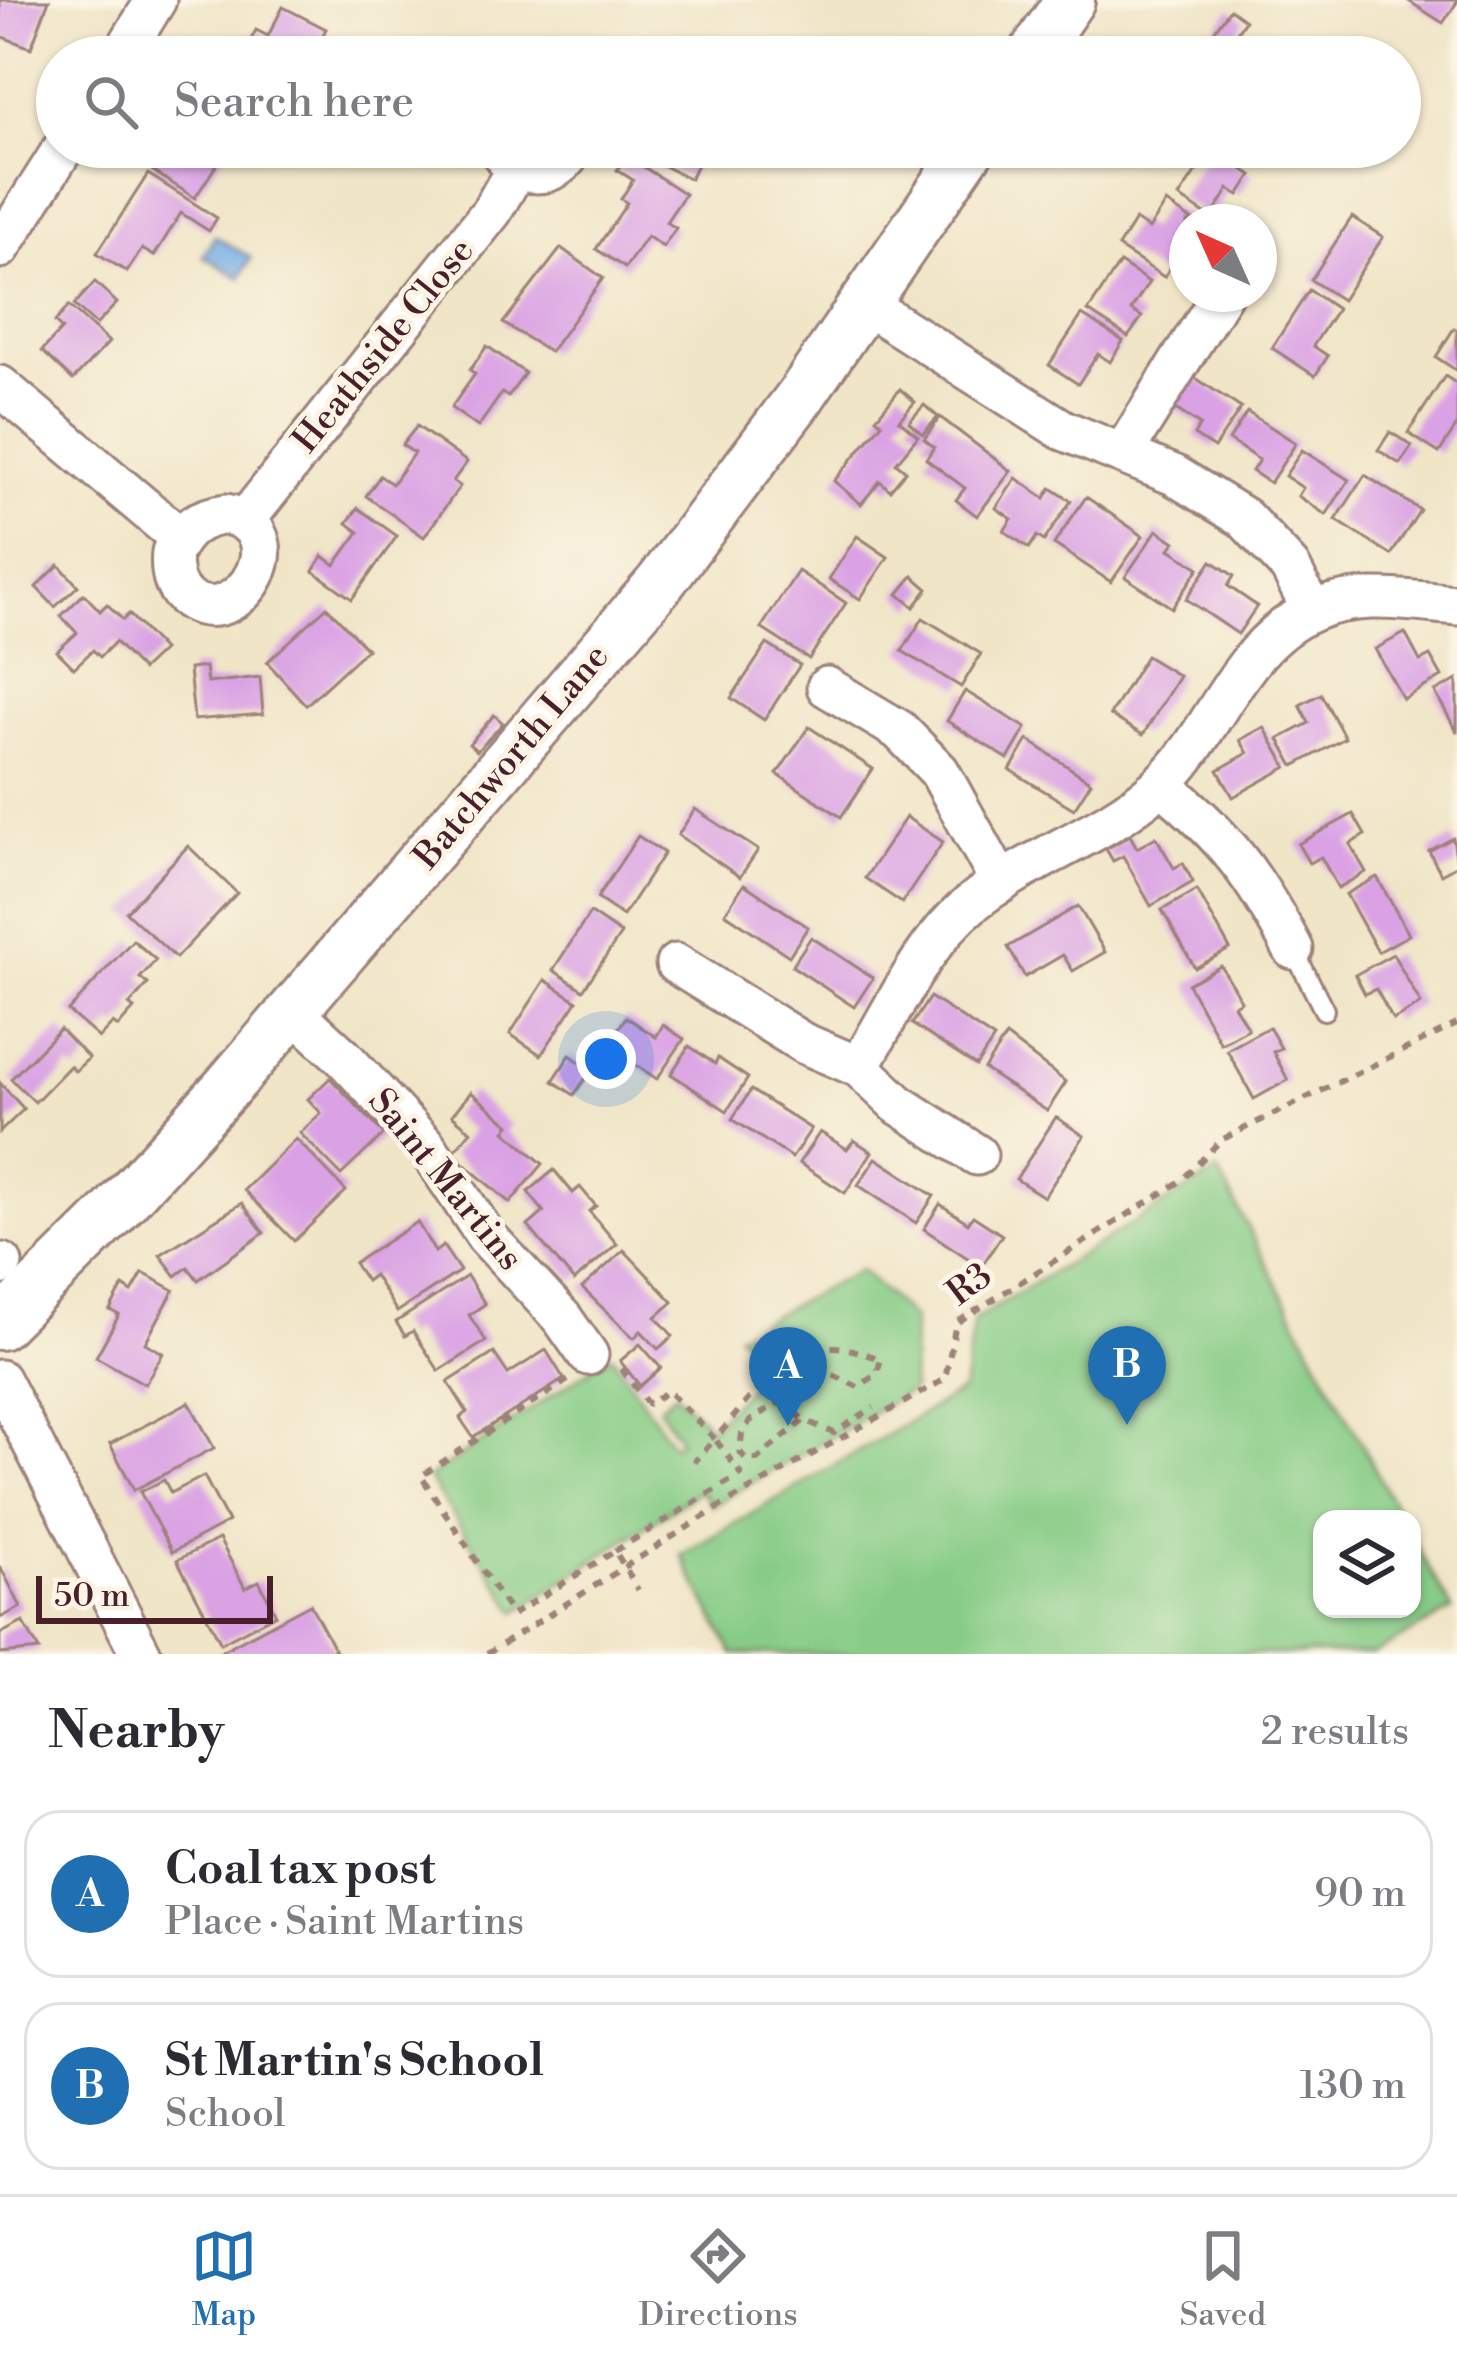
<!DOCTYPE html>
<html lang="en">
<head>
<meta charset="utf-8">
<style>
	:root { --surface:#fff; --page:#f2f2f3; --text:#2b2b33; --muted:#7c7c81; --line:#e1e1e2; --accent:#1f6fb2 }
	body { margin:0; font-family:"Libre Bodoni",serif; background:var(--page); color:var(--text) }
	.controls { position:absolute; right:36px; bottom:36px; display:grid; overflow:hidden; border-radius:24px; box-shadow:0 3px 9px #0004 }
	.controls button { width:108px; height:108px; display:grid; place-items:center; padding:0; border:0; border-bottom:3px solid var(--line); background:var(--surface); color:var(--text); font:60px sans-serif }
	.compass { position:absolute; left:1169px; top:204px; width:108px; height:108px; border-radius:50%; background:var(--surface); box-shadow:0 3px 9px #0004; rotate:315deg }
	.scale { position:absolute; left:36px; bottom:30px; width:237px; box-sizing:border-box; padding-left:12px; border:6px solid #4a1f2b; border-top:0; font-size:33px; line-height:42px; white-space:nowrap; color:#4a1f2b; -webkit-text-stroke:9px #fcf5e5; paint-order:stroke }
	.you { position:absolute; left:606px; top:1059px; width:42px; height:42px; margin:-30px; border:9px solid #fff; border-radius:50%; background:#1a73e8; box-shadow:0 0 0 18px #1a73e833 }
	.badge { display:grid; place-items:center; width:78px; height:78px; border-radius:50%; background:var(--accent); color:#fff; font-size:39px; font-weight:700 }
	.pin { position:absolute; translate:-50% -99px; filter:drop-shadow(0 3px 6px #0008) }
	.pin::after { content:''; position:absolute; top:63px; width:42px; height:36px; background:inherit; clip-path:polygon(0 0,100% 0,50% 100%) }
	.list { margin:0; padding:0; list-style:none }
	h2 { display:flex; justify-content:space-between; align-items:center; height:156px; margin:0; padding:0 48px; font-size:51px }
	h2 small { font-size:39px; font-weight:400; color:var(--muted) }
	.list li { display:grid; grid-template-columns:78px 1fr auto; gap:36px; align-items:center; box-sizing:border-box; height:168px; margin:0 24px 24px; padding:0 24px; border:3px solid var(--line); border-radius:36px }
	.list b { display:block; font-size:45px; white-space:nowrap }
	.list p { margin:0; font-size:39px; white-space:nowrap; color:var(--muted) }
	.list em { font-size:39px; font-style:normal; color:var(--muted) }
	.icon { flex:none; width:66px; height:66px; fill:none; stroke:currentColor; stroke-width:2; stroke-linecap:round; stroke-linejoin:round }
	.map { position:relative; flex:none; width:1457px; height:1654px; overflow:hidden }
	.search { position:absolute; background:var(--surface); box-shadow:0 3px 9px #0004; left:36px; right:36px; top:36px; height:132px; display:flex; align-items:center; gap:30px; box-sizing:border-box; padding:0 42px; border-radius:66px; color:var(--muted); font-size:45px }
	.sheet { height:540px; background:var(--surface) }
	nav { display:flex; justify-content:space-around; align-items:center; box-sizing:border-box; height:168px; border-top:3px solid var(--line); background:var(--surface); font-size:33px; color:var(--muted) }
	nav a { display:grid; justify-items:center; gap:6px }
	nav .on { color:var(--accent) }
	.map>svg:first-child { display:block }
	.green { fill:#87cc86; stroke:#687658; stroke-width:3 }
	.water { fill:#74ade4; stroke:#5f6688; stroke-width:3 }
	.building { fill:#daa2e4 }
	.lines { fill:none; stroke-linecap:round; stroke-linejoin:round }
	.service-casing { stroke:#9d8279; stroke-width:24 }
	.minor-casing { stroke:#9d8279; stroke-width:45 }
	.tertiary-casing { stroke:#9d8279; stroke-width:54 }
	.path { stroke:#9d8279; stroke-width:6; stroke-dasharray:9 9; stroke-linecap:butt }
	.service { stroke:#fff; stroke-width:18 }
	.minor { stroke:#fff; stroke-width:39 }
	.tertiary { stroke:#fff; stroke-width:48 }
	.labels { text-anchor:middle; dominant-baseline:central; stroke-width:10; stroke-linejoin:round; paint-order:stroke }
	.street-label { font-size:36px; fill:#4a1f2b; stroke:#fcf5e5 }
</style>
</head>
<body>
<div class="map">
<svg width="1457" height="1654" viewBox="0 0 1457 1654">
	<rect width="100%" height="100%" fill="#fcf5e5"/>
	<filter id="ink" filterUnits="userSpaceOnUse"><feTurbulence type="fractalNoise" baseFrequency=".00833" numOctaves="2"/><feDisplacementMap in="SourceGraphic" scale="24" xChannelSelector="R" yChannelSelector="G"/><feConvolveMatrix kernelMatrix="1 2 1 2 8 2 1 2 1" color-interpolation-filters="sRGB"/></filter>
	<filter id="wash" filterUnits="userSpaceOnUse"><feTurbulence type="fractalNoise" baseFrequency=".004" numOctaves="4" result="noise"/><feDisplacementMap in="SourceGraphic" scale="48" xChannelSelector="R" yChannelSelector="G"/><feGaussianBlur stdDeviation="2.7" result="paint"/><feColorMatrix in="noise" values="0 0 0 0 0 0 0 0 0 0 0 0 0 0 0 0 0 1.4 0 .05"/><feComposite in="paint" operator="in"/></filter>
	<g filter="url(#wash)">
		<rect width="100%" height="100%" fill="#f0e5c7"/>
		<g class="green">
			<polygon points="1218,1171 1401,1519 1322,1519 1322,1609 1412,1609 1412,1538 1452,1610 1374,1654 733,1654 681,1555 963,1390 974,1320"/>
			<polygon points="860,1270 913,1319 912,1390 712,1506 700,1490 517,1612 428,1478 612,1355 673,1446 680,1440 659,1407 675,1393 711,1427 771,1363 737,1334"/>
		</g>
		<polygon class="water" points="215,236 251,258 240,278 203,256"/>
		<g id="blocks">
			<g class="building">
				<polygon points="0,0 49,0 31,48 0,36"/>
				<polygon points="1407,0 1457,0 1457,2 1443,23"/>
				<polygon points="283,7 326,29 313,54 300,47 295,57 242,57 256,30 268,36"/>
				<polygon points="1230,9 1245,20 1229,44 1247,57 1195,57"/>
				<polygon points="164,147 228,147 195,198 150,169"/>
				<polygon points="636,147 684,147 701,156 690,179 634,151"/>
				<polygon points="1211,149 1252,175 1239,195 1229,189 1211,218 1179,197"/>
				<polygon points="627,156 685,194 666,222 676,228 663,247 647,236 625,268 596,249 627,203 621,199 633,180 617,170"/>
				<polygon points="148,174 217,218 209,231 181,213 154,256 142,249 127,272 97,253"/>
				<polygon points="1166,203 1195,222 1187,222 1187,242 1164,277 1118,247 1135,220 1149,229"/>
				<polygon points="1352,217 1383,237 1342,300 1311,280"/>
				<polygon points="561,248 603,278 550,352 503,323"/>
				<polygon points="1120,263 1149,282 1131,310 1142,317 1128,337 1088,311"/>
				<polygon points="95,282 117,303 96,325 74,305"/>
				<polygon points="1309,290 1337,309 1313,346 1328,356 1315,376 1272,348"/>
				<polygon points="69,306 109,342 73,380 42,351 62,329 55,322"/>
				<polygon points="1082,315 1123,341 1110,362 1098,354 1078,384 1049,365"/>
				<polygon points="1454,328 1457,330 1457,371 1436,357"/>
				<polygon points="487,346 525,373 508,397 502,393 478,427 451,408 475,374 470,370"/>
				<polygon points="1191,375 1241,408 1214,448 1194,435 1200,425 1171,406"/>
				<polygon points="1445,376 1457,384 1457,425 1439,453 1408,433"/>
				<polygon points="900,389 915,402 899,420 918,436 896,463 906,471 890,490 880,481 861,504 834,481 882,423 876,418"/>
				<polygon points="924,405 938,417 923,434 909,422"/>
				<polygon points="1247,412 1296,443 1270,483 1252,471 1259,460 1229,440"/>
				<polygon points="940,417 1011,471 977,516 956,500 965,488 926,459 934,447 924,439"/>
				<polygon points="417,426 467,462 453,481 460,486 424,537 366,496 380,476 392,484 414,453 402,445"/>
				<polygon points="1390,432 1412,446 1400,464 1378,450"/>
				<polygon points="1302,450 1349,480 1326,515 1298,496 1303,488 1285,476"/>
				<polygon points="1365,475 1420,510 1391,555 1336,520"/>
				<polygon points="1016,478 1045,498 1051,488 1071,501 1044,541 1037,536 1029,548 1004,531 1012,519 996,508"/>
				<polygon points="1086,497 1143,536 1111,582 1054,544"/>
				<polygon points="358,508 397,536 352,599 313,571 323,556 335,565 359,532 347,523"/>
				<polygon points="1157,530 1175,542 1170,549 1199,568 1172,608 1125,577"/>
				<polygon points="857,536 888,557 860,599 829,579"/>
				<polygon points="1212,561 1234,576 1228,586 1257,606 1238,634 1186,599"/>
				<polygon points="59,565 78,586 55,607 36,587"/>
				<polygon points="798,571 846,603 809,659 761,628"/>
				<polygon points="913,576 928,589 914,607 898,594"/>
				<polygon points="84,594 100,611 107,604 123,620 129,614 163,650 142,670 115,642 100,657 93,650 74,668 57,651 77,633 61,616"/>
				<polygon points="327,607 367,649 306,705 267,662"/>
				<polygon points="923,618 981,654 961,687 902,651"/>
				<polygon points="1405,633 1420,661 1430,656 1442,677 1403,699 1375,649"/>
				<polygon points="767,644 800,665 764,720 731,698"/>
				<polygon points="1146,656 1179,676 1143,735 1110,715"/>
				<polygon points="205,667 207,683 260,677 263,714 194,720 189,669"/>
				<polygon points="1457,680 1457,732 1435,692"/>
				<polygon points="965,691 1026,728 1008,759 947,721"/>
				<polygon points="1321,694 1345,738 1294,766 1279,739 1309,723 1300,705"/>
				<polygon points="494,715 503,723 477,751 469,744"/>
				<polygon points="809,727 873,769 841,817 777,774"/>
				<polygon points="1264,727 1287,767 1233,797 1218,770 1248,753 1240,740"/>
				<polygon points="1028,740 1091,782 1074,809 1010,770"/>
				<polygon points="695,809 758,850 740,877 678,835"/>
				<polygon points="1353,814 1365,835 1350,844 1366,872 1338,888 1321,857 1309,863 1298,844"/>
				<polygon points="906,817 943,842 902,903 865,878"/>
				<polygon points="1130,835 1137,848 1156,837 1174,868 1183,863 1193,882 1151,906 1123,856 1113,861 1106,849"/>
				<polygon points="638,836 664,853 623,916 597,898"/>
				<polygon points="1453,838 1457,865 1441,874 1429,851"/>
				<polygon points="188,846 237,893 176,958 126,912"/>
				<polygon points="1377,877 1409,935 1378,952 1346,894"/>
				<polygon points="744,884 808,927 789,956 725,913"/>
				<polygon points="1197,890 1230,949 1195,968 1162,910"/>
				<polygon points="1078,906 1105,952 1073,971 1063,955 1025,977 1008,947"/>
				<polygon points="590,913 621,934 583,990 553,970"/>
				<polygon points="811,937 873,978 854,1007 792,966"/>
				<polygon points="133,940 156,960 140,978 148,984 129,1005 134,1009 118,1027 113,1023 99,1038 68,1011"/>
				<polygon points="1393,954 1421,1004 1393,1020 1376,989 1365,994 1355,975"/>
				<polygon points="1221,966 1241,1001 1234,1005 1248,1029 1221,1044 1188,984"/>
				<polygon points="545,980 577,1001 541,1055 510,1034"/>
				<polygon points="930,997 994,1039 976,1066 912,1024"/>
				<polygon points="626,1017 656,1037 663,1025 684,1039 657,1079 607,1046"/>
				<polygon points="1269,1027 1281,1048 1273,1052 1288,1080 1254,1099 1227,1050"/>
				<polygon points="60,1029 89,1058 75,1071 70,1066 35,1102 11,1079"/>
				<polygon points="1006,1036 1066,1082 1047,1111 984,1069"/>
				<polygon points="689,1046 715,1064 718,1058 748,1078 727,1111 671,1074"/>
				<polygon points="570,1055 591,1070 574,1095 553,1081"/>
				<polygon points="330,1078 384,1134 341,1175 300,1133 321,1113 308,1099"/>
				<polygon points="0,1083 24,1109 0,1132"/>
				<polygon points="751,1090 811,1129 792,1158 732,1119"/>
				<polygon points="471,1092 510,1125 505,1131 543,1164 510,1203 452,1154 471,1131 452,1115"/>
				<polygon points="1056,1117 1084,1136 1044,1197 1016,1179"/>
				<polygon points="820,1132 847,1149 854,1140 872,1152 845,1193 799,1163"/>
				<polygon points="296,1139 346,1191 294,1241 244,1190"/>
				<polygon points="876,1158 934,1196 916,1223 858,1185"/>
				<polygon points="554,1170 573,1193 580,1187 596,1206 589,1211 617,1244 574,1281 528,1226 544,1212 528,1192"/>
				<polygon points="242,1203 264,1233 198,1280 188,1267 176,1276 160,1255"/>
				<polygon points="940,1204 968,1223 973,1216 1002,1235 981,1267 924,1229"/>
				<polygon points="417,1222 435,1252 443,1246 460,1271 397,1312 374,1275 366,1281 354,1263"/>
				<polygon points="624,1250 673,1302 656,1317 673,1336 658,1349 641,1331 634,1338 582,1288"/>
				<polygon points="143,1273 174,1290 145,1343 163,1353 145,1384 96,1357 119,1315 110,1310 123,1286 132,1292"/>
				<polygon points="467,1276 485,1304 469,1315 486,1341 439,1371 413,1331 405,1336 396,1322"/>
				<polygon points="640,1344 661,1368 640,1386 620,1361"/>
				<polygon points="546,1350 564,1379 473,1437 460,1418 467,1412 448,1382 494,1353 508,1374"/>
				<polygon points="189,1402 214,1448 134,1490 110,1444"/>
				<polygon points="204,1476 228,1522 172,1552 140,1492 164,1480 171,1493"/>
				<polygon points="219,1539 245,1588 259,1581 276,1614 221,1643 177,1560"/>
				<polygon points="0,1566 21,1607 0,1618"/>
				<polygon points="310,1604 337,1654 216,1654"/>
				<polygon points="23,1622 39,1650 0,1654 0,1634"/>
			</g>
		</g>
	</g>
	<g filter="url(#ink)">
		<use href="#blocks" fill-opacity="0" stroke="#9d8279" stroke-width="3"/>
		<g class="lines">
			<g class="service-casing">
				<polyline id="service" points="1293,949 1324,1010"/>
			</g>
			<g class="minor-casing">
				<g id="minor">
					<polyline points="121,57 156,0"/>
					<path d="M498 147C514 180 558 183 573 147"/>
					<polyline points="0,248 64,147"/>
					<polyline points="865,304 1063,430 1174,475 1244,518 1290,567 1312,611"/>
					<polyline points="0,386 179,537"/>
					<polyline points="1123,453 1222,294"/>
					<path d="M226 514C299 530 241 631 191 601 173 591 170 571 172 552 185 527 199 518 226 514Z"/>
					<polyline points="246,519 492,211 516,169"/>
					<polyline points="827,687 899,730 939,771 1001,883"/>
					<path d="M1161 784C1227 838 1254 875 1293 949"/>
					<polyline points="676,964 803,1043 859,1067 898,1104 977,1155"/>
					<polyline points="294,1012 343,1057 426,1146 486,1236 562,1318 588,1355"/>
					<path d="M859 1067C892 1013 922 943 972 903 1029 857 1103 836 1158 787 1216 735 1236 644 1313 611 1357 591 1410 601 1457 605"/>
					<polyline points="0,1265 2,1263"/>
					<polyline points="0,1380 141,1654"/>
				</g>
			</g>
			<g class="tertiary-casing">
				<g id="tertiary">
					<polyline points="1031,57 1070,0"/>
					<polyline points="0,1325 112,1214 229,1085 660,583 800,397 971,147"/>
				</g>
			</g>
			<g class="path">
				<path d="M621 1369 648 1404 668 1391 715 1439C746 1404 782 1347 834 1347 849 1347 867 1355 881 1359L877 1374 858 1387 835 1376 811 1372 792 1383 781 1401 750 1421 742 1433 740 1452 746 1459H757L804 1420 834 1433 874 1407"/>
				<polyline points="568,1380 421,1476 512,1615 615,1551 638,1590"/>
				<polyline points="781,1401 804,1420"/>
				<polyline points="615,1551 741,1474 715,1439 694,1462"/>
				<polyline points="487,1654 721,1506 945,1379 956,1323 1181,1181 1221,1140 1457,1024"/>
			</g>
			<use href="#service" class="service"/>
			<use href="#minor" class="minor"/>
			<use href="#tertiary" class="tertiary"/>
		</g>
	</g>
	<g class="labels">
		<g class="street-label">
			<text transform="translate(384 346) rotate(-51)">Heathside Close</text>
			<text transform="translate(512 757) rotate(-50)">Batchworth Lane</text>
			<text transform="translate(445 1180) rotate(51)">Saint Martins</text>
			<text transform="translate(970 1285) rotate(-37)">R3</text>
		</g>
	</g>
</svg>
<div class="controls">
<button><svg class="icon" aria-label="layers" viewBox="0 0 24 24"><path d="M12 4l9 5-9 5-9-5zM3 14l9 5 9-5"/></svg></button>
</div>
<svg class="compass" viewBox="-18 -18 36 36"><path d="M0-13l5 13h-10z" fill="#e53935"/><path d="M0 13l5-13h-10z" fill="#7c7c81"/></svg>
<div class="scale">50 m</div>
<div class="you"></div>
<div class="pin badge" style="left:788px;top:1426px">A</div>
<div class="pin badge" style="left:1127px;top:1425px">B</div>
<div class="search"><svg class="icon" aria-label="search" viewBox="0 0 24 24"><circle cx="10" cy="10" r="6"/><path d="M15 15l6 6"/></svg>Search here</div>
</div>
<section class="sheet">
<h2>Nearby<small>2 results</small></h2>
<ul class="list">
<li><span class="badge">A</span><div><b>Coal tax post</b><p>Place · Saint Martins</p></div><em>90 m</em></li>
<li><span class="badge">B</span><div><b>St Martin's School</b><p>School</p></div><em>130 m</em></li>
</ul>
</section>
<nav>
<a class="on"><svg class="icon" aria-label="map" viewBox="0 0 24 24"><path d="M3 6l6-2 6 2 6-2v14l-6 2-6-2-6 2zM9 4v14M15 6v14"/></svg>Map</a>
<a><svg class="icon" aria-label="directions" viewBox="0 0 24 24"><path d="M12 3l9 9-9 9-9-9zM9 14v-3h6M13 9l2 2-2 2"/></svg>Directions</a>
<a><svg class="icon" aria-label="saved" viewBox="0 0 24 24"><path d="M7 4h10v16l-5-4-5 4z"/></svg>Saved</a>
</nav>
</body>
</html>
